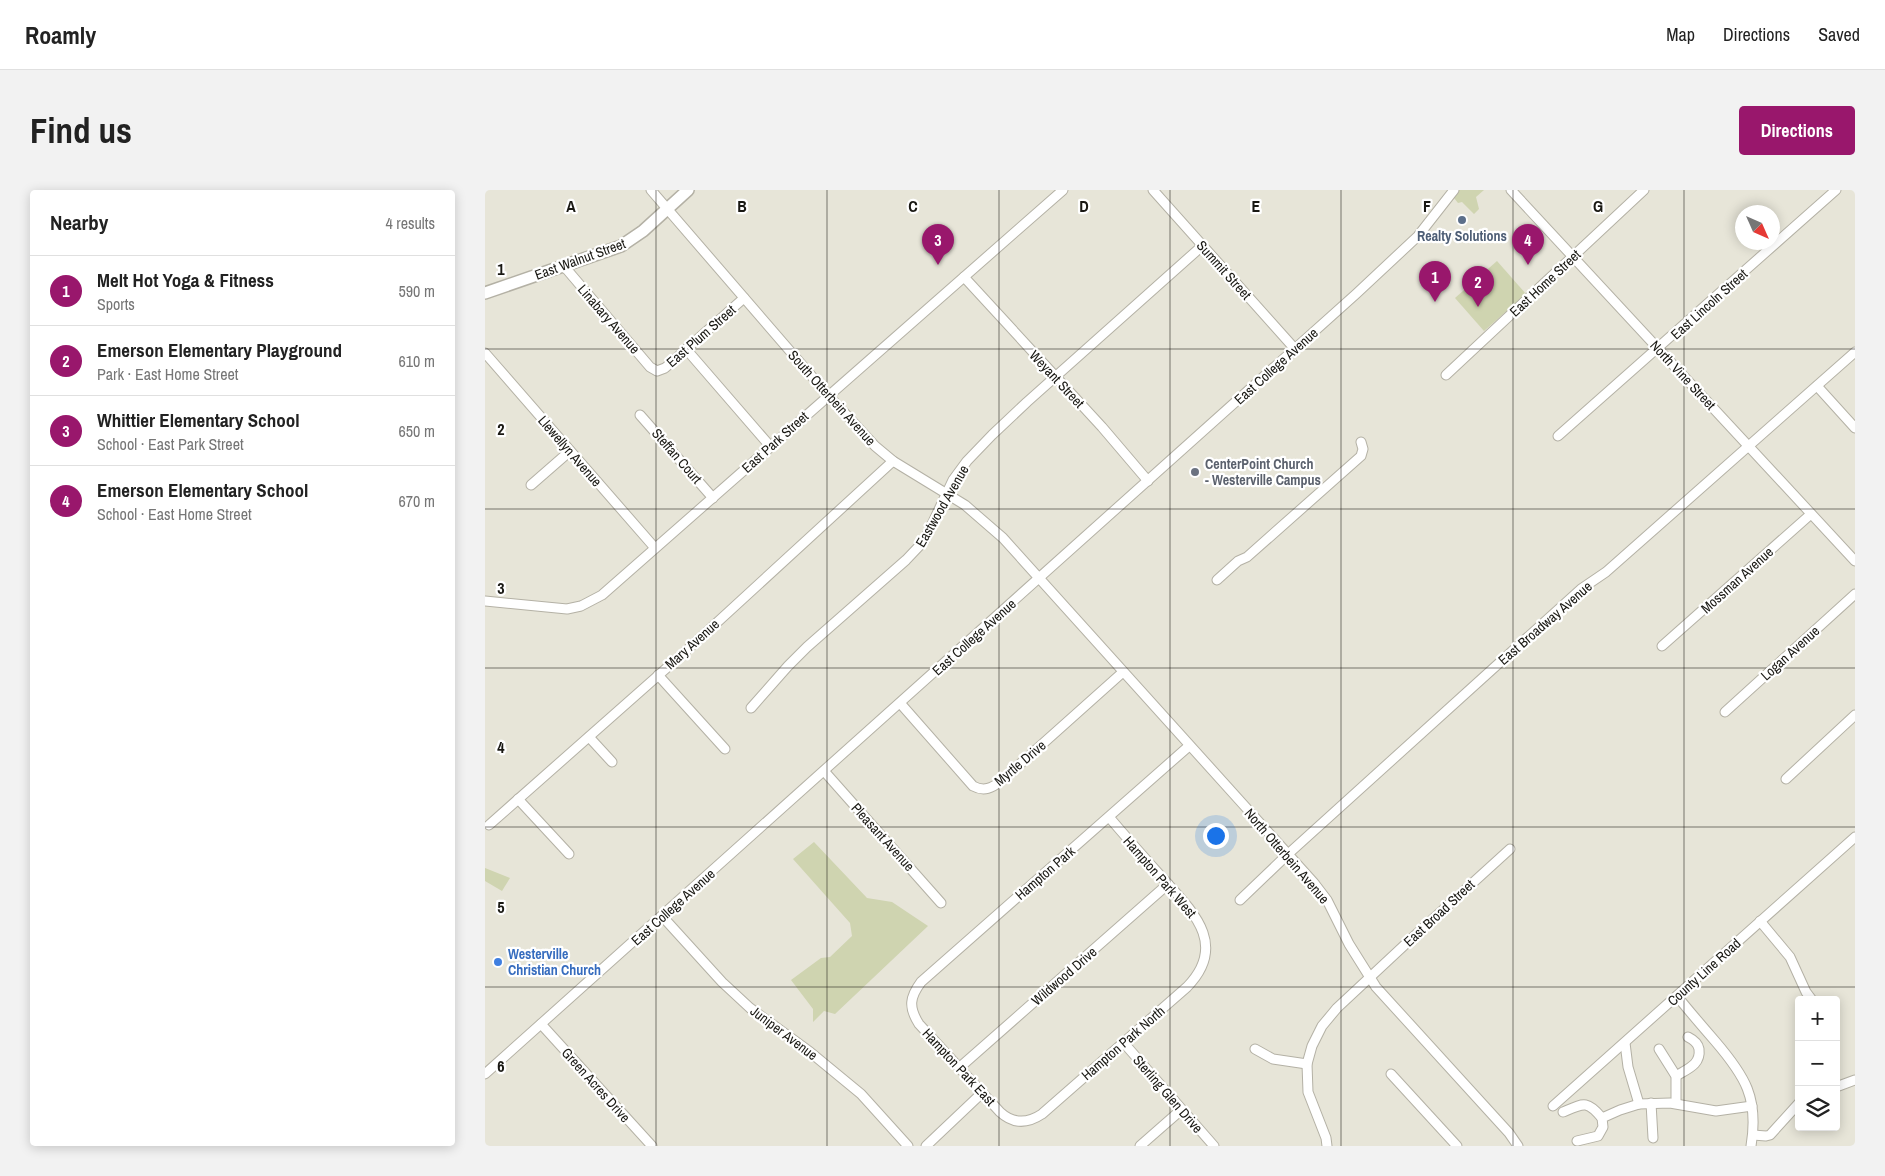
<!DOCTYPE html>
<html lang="en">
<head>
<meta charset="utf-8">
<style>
	:root { --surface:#fff; --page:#f2f2f2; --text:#222; --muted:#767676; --line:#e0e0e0; --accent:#99176c }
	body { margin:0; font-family:"Archivo Narrow",sans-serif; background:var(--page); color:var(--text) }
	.controls { position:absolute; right:15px; bottom:15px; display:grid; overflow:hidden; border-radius:5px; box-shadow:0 2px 12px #0003 }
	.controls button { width:45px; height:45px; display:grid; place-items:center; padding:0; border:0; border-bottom:1px solid var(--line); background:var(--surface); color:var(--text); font:25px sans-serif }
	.compass { position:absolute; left:1250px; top:15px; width:45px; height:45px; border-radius:50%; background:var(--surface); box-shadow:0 2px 12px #0003; rotate:135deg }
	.you { position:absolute; left:730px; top:645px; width:18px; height:18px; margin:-12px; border:4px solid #fff; border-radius:50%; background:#1a73e8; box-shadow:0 0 0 8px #1a73e833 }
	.badge { display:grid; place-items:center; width:32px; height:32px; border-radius:50%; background:var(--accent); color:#fff; font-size:16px; font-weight:700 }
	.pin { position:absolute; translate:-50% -41px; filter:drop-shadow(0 1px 2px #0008) }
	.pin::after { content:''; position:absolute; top:26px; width:18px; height:15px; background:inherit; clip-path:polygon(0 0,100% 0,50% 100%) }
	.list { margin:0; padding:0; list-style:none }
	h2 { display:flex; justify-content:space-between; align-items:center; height:65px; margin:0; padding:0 20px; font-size:21px }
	h2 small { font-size:16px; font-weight:400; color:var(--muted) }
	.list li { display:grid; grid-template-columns:32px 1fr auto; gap:15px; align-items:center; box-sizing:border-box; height:70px; padding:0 20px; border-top:1px solid var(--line) }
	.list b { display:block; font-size:19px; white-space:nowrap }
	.list p { margin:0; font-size:16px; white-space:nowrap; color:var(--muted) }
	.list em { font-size:16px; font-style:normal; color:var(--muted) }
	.icon { flex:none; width:28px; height:28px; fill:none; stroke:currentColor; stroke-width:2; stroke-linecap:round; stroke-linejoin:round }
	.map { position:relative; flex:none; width:1370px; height:956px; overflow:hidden; border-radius:5px }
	header { display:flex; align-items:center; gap:30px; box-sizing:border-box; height:70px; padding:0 25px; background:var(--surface); border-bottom:1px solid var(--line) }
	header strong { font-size:24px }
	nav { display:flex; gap:28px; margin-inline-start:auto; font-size:18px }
	.intro { display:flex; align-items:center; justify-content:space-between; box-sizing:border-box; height:120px; padding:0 30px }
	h1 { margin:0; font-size:35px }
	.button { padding:12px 22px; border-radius:5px; background:var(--accent); color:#fff; font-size:18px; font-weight:700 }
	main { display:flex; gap:30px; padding:0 30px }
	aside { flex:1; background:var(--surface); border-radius:5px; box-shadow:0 2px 12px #0003 }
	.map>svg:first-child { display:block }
	.green { fill:#cfd4b0 }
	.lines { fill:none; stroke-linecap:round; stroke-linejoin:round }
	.minor-casing { stroke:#b4b1a5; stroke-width:11 }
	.major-casing { stroke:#b4b1a5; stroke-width:14 }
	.minor { stroke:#fff; stroke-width:9 }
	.major { stroke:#fff; stroke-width:11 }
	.grid { fill:none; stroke:#191813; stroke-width:1; stroke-opacity:0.55 }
	.service-dot { fill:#5c6f8a; stroke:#fff; stroke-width:2 }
	.worship-dot { fill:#6b7280; stroke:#fff; stroke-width:2 }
	.shop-dot { fill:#3f7fe0; stroke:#fff; stroke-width:2 }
	.labels { text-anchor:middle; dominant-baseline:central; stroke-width:4.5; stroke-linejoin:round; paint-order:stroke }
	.service-label { font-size:14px; font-weight:bold; fill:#4e5e75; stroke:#fff }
	.street-label { font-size:14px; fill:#191813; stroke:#fff }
	.worship-label { font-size:14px; font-weight:bold; fill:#5b616d; stroke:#fff; text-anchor:start }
	.shop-label { font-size:14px; font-weight:bold; fill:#366cbe; stroke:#fff; text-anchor:start }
	.grid-label { font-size:16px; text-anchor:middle; font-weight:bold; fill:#191813; stroke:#fff; stroke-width:4.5; stroke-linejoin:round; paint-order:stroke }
</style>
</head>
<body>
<header>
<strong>Roamly</strong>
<nav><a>Map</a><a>Directions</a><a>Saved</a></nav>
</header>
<div class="intro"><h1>Find us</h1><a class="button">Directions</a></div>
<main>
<aside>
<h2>Nearby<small>4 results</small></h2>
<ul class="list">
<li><span class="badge">1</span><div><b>Melt Hot Yoga &amp; Fitness</b><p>Sports</p></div><em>590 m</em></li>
<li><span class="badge">2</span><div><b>Emerson Elementary Playground</b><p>Park · East Home Street</p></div><em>610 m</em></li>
<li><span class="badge">3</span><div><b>Whittier Elementary School</b><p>School · East Park Street</p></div><em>650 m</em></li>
<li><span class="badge">4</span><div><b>Emerson Elementary School</b><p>School · East Home Street</p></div><em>670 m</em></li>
</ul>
</aside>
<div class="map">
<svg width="1370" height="956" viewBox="0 0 1370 956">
	<rect width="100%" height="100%" fill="#e7e5d8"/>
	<g class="green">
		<polygon points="974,0 999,0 991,7 994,19 989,24 977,12 973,13 969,8"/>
		<polygon points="1012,71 1041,104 999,141 970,108"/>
		<polygon points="329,652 382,708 407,712 443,736 350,824 339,821 328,832 328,819 306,790 336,768 345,767 367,746 365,733 308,669"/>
		<polygon points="0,678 25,688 17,701 0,691"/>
	</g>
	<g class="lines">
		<g class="minor-casing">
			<g id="minor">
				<polyline points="166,0 343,205 390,256 408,271 480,315 518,348 829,693 842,710 864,754 891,797 1024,943 1033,956"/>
				<polyline points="668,0 810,159"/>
				<polyline points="1026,0 1370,371"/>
				<polyline points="78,75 165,177 172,181 180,178 259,108"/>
				<polyline points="479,87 617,237 663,291"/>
				<polyline points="201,159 285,256"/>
				<polyline points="0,163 170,358"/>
				<polyline points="961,185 1159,0"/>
				<polyline points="1332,196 1370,238"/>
				<polyline points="155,225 228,308"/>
				<polyline points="1073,246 1351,0"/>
				<polyline points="46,295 85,261"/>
				<polyline points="732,390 753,371 762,367 876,266 878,259 876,252"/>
				<polyline points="0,411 82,419 96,416 117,405 578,0"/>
				<polyline points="1177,456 1326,324"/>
				<polyline points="173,485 240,559"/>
				<path d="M415 513 488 596C499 602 507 598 516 591L638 482"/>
				<polyline points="266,518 303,476 322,457 421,370 439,351 468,290 482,271 507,245 542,212 717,56"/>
				<polyline points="1240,522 1370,404"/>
				<polyline points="104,547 127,572"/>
				<polyline points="339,581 456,713"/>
				<polyline points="1301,589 1370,525"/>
				<polyline points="33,609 84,664"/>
				<path d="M624 627C640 646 657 665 674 684 705 719 745 753 702 797L557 924C542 934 528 934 515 922L434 834C423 817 425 807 436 792L704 556"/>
				<polyline points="4,635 202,460 408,271"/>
				<polyline points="755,710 802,665 1096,399 1121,382 1370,162"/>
				<polyline points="177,726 237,792 265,818 325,862 376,904 423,956"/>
				<polyline points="1275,731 1305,767 1321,802 1327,810"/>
				<path d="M1192 806C1204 821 1217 836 1230 851 1260 886 1274 908 1266 956"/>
				<polyline points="56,834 167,956"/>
				<polyline points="638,852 729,956"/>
				<polyline points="1140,853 1143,877 1154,914"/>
				<polyline points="770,859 788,869 822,874"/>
				<polyline points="1174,859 1191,886 1191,913"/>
				<polyline points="474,878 683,694"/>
				<polyline points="0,884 871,104 933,46 969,0"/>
				<polyline points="906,884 972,956"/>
				<path d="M1191 886C1202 879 1216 875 1214 859 1213 853 1209 850 1203 847"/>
				<polyline points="1351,897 1370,890"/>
				<polyline points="1166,913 1168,948"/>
				<polyline points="1068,916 1370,647"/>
				<path d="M1078 922C1099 913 1102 910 1117 928"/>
				<polyline points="1268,945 1281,946 1285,945 1314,913"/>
				<polyline points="1092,951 1113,946 1118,937 1117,928 1135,920 1154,914 1185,913 1231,921 1267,916"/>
				<polyline points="441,956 497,903"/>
				<polyline points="655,956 696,920"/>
				<polyline points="842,956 841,948 823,902 822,874 827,856 837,836 852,818 926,749 1025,659"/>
			</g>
		</g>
		<g class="major-casing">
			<polyline id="major" points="0,103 136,56 158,41 203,0"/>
		</g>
		<use href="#minor" class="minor"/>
		<use href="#major" class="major"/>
	</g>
	<path class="grid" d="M171 0V956M342 0V956M514 0V956M685 0V956M856 0V956M1028 0V956M1199 0V956M0 159H1370M0 319H1370M0 478H1370M0 637H1370M0 797H1370"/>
	<circle class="service-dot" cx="977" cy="30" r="5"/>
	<circle class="worship-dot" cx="710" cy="282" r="5"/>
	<circle class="shop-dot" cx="13" cy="772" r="5"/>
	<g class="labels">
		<g class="service-label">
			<text x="977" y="46">Realty Solutions</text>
		</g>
		<g class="street-label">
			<text transform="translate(95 69) rotate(-20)">East Walnut Street</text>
			<text transform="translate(739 80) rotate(48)">Summit Street</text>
			<text transform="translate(1060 93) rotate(-43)">East Home Street</text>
			<text transform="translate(1224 114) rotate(-42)">East Lincoln Street</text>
			<text transform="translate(124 129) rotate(49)">Linabary Avenue</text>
			<text transform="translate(216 146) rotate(-41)">East Plum Street</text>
			<text transform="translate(791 176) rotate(-42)">East College Avenue</text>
			<text transform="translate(1198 185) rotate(47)">North Vine Street</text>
			<text transform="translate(572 189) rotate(47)">Weyant Street</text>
			<text transform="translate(347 208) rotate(48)">South Otterbein Avenue</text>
			<text transform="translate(290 252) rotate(-42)">East Park Street</text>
			<text transform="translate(85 261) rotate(49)">Llewellyn Avenue</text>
			<text transform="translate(192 266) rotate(49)">Steffan Court</text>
			<text transform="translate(457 316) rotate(-60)">Eastwood Avenue</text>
			<text transform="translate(1252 390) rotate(-42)">Mossman Avenue</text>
			<text transform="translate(1060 433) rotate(-41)">East Broadway Avenue</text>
			<text transform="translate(489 447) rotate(-42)">East College Avenue</text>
			<text transform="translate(207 454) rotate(-42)">Mary Avenue</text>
			<text transform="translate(1305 463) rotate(-42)">Logan Avenue</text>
			<text transform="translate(535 573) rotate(-40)">Myrtle Drive</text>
			<text transform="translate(398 647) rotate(48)">Pleasant Avenue</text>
			<text transform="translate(802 666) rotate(49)">North Otterbein Avenue</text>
			<text transform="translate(560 683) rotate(-41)">Hampton Park</text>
			<text transform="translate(675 687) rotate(49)">Hampton Park West</text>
			<text transform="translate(188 717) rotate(-42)">East College Avenue</text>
			<text transform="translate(954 723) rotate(-43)">East Broad Street</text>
			<text transform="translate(1219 782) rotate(-42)">County Line Road</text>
			<text transform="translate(579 786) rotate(-41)">Wildwood Drive</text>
			<text transform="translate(299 843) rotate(37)">Juniper Avenue</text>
			<text transform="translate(638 853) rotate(-41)">Hampton Park North</text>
			<text transform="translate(474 877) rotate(47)">Hampton Park East</text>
			<text transform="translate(111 895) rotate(48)">Green Acres Drive</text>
			<text transform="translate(683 904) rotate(49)">Sterling Glen Drive</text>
		</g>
		<g class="worship-label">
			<text x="720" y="274">CenterPoint Church<tspan x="720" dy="16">- Westerville Campus</tspan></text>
		</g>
		<g class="shop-label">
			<text x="23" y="764">Westerville<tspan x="23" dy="16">Christian Church</tspan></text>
		</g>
	</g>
	<g class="grid-label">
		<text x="86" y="22">A</text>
		<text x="257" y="22">B</text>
		<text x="428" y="22">C</text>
		<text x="599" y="22">D</text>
		<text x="771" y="22">E</text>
		<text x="942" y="22">F</text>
		<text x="1113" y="22">G</text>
		<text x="16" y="85">1</text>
		<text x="16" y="245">2</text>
		<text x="16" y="404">3</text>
		<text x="16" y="563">4</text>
		<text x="16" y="723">5</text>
		<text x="16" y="882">6</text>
	</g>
</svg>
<div class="controls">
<button>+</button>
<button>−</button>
<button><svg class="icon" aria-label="layers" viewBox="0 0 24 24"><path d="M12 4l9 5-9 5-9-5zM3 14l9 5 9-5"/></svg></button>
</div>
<svg class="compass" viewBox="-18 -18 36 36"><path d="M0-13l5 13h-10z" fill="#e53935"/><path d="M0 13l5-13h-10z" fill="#767676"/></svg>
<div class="you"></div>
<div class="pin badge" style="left:950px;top:112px">1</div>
<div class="pin badge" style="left:993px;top:117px">2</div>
<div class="pin badge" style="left:453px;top:75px">3</div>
<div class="pin badge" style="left:1043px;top:75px">4</div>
</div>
</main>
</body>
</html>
